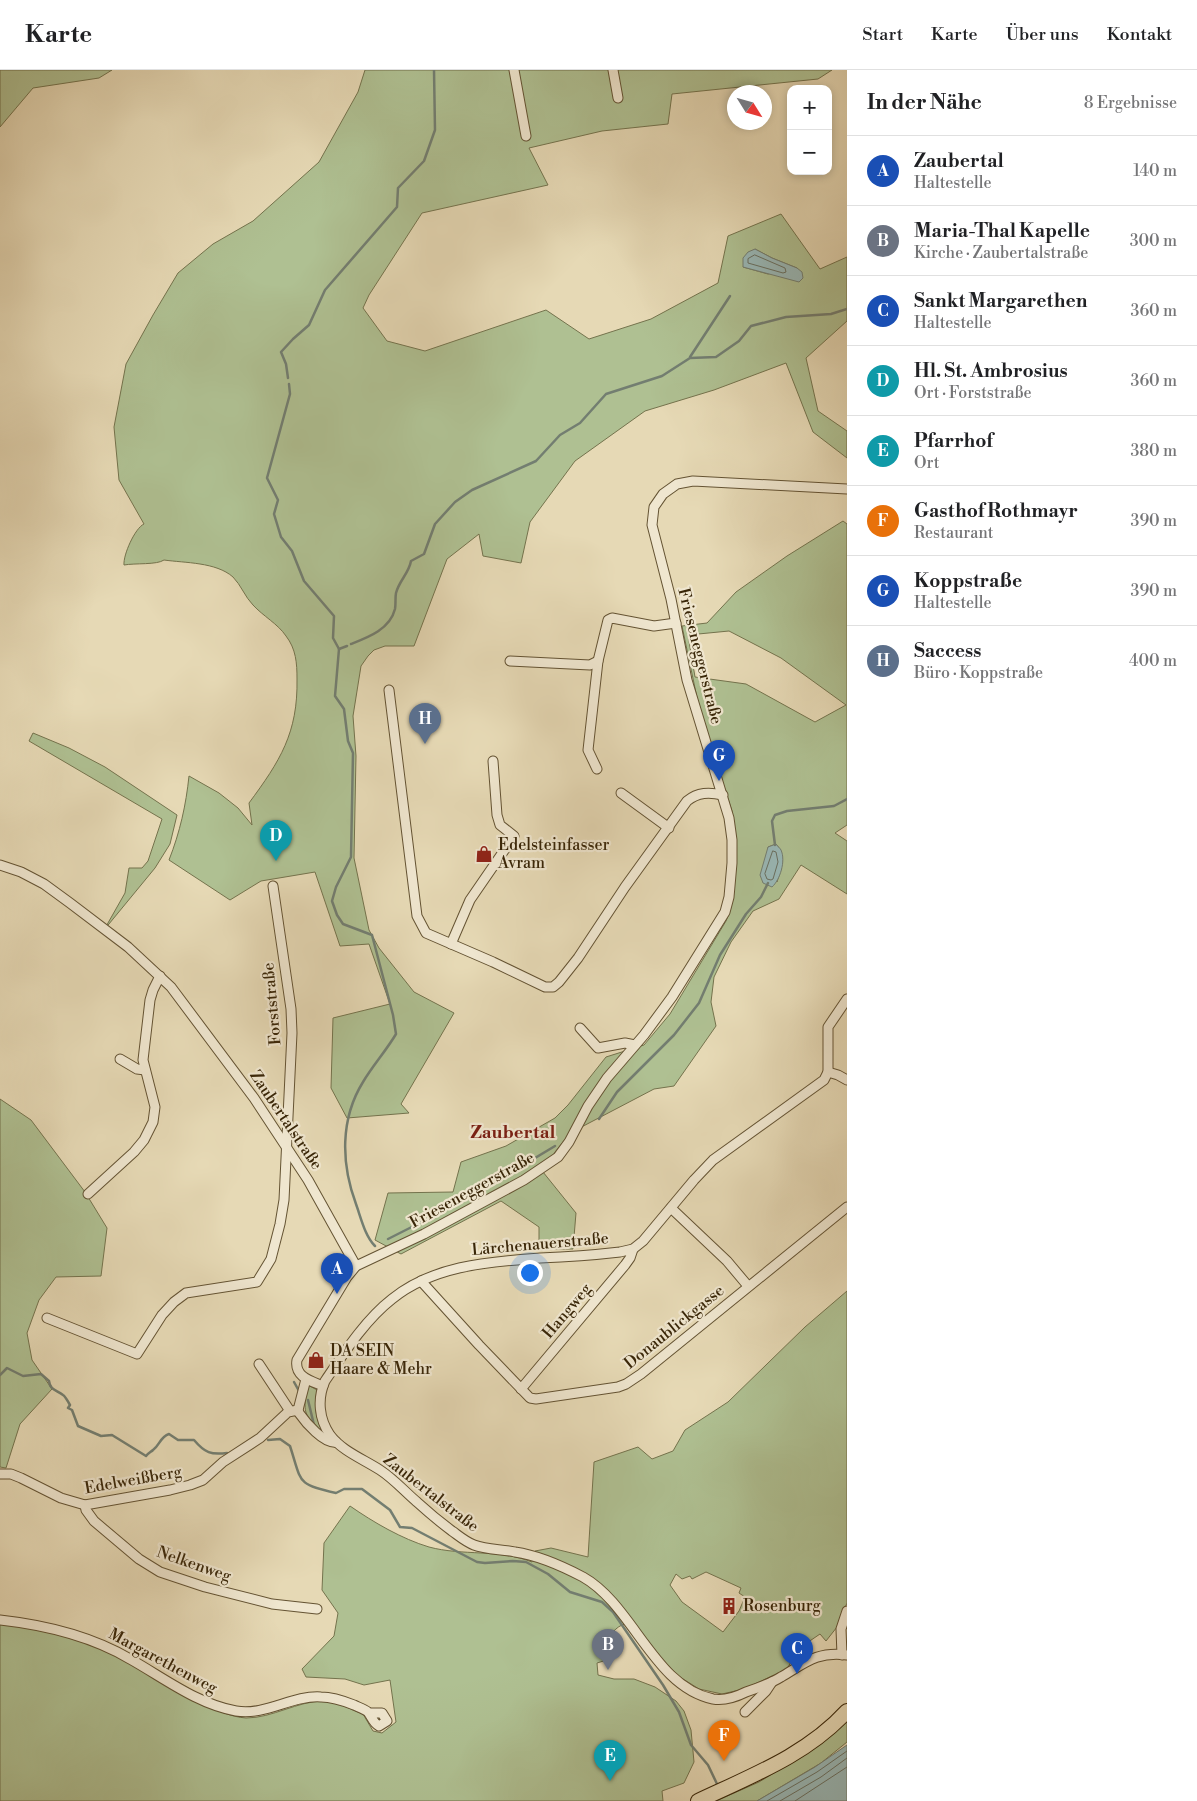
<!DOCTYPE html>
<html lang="de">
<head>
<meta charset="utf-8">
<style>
	:root { --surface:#fff; --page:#f2f2f2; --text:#202124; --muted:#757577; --line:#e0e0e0; --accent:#8f2418 }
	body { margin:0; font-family:"Libre Bodoni",serif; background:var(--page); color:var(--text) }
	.controls { position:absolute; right:15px; top:15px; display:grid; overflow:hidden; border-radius:10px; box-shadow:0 2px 8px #0003 }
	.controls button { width:45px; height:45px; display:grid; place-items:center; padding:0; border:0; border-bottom:1px solid var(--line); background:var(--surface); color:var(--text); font:25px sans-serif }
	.compass { position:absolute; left:727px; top:15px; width:45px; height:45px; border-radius:50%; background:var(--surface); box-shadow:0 2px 8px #0003; rotate:127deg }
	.you { position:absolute; left:529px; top:1202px; width:18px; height:18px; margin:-12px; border:4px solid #fff; border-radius:50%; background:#1a73e8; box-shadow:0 0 0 8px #1a73e833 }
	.badge { display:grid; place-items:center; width:32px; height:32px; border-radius:50%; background:var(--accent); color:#fff; font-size:16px; font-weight:700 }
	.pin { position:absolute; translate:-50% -41px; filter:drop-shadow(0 1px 2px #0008) }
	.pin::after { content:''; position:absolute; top:26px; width:18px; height:15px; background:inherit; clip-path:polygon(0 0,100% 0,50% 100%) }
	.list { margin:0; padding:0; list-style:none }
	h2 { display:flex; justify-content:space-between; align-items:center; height:65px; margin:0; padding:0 20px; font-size:21px }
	h2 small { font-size:16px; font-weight:400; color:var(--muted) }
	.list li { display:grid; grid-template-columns:32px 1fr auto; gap:15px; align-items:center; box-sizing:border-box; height:70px; padding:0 20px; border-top:1px solid var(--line) }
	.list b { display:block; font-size:19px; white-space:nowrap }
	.list p { margin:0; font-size:16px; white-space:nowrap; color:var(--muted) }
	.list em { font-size:16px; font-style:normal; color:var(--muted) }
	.map { position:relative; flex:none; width:847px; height:1731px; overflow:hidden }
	header { display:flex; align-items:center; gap:30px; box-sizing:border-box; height:70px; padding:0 25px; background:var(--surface); border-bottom:1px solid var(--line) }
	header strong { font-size:24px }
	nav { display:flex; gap:28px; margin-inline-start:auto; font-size:18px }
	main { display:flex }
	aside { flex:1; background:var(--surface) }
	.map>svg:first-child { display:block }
	.green { fill:#afc092; stroke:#74734d; fill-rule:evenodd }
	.water { fill:#99b8b7; stroke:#737e71 }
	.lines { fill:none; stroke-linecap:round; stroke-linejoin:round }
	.shore { stroke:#696f60; stroke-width:1 }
	.stream { stroke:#737e71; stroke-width:2.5 }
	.street-casing { stroke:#645333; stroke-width:11 }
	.primary-casing { stroke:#392608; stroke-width:16 }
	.street { stroke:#efe6cf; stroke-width:9 }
	.primary { stroke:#e6d9b5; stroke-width:14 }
	.labels { text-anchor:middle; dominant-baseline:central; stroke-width:4.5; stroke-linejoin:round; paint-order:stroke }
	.street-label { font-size:16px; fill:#392608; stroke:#efe6cf }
	.poi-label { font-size:16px; fill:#392608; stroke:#efe6cf; text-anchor:start }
	.neighbourhood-label { font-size:18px; font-weight:bold; fill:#7a1f14; stroke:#efe6cf }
</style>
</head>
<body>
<header>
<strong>Karte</strong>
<nav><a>Start</a><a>Karte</a><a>Über uns</a><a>Kontakt</a></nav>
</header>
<main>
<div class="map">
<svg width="847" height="1731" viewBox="0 0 847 1731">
	<rect width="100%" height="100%" fill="#e6d9b5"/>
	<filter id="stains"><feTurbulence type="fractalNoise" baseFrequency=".004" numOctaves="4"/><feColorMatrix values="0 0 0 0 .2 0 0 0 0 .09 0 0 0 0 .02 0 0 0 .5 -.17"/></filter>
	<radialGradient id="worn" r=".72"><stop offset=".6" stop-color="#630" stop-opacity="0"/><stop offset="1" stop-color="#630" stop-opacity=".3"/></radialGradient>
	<g class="green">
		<polygon points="0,0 112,0 99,8 33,18 0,57"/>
		<path d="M365 0H832L818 9 672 24 668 54 602 61 529 78 548 115 422 143 369 225 363 238 387 271 425 281 546 240 589 269 651 249 718 213 728 166 781 144 820 199 847 187V251L806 288 818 341 847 361V388L813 362 786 293 714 320 645 341 575 391 530 452 521 493 483 486 479 464 447 489 414 576H385L374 580 368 586 361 596 353 646 356 686 354 788 369 860 379 878 414 922 454 943 401 1034 409 1043 347 1048 331 1018 333 948 390 934 369 874 340 876 315 802 261 811 230 830 169 790C180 762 186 735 189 706L219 723 238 738 252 755 249 733C280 691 298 663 297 609 297 593 296 579 286 566 278 554 263 546 253 535 245 527 241 515 233 507 216 492 185 493 164 490 157 495 135 493 124 495 123 485 135 458 144 454L119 410 114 357 126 294 153 245 178 203 213 174 253 151 319 92 358 22ZM755 179 772 188 797 198 768 204 743 197Z"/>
		<path d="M843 451 847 454V755L835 763 847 771V824L801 795 779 829 753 841 731 872 714 907 711 932 716 956 674 1016 654 1019 570 1063 555 1082 543 1102 576 1143 573 1179H539V1157L501 1131 401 1184 375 1170 388 1123 453 1122 461 1092 506 1076 555 1048 568 1035 606 987 644 975 670 944 726 851C738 825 736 769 732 741L700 642 682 556 707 553 736 522 787 486ZM729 561 781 588 846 635 815 652 746 614 695 607 688 565ZM776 774C787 786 781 798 777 812L768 777Z"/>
		<polygon points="33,663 69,678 105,697 177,745 170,774 155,798 104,860 125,823 129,798 142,798 148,791 162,749 29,671"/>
		<polygon points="0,1029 31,1050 85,1122 107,1158 101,1206 56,1207 39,1230 27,1263 32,1290 52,1319 20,1354 6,1398 0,1397"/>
		<path d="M847 1221V1533L837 1557 826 1571 820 1564 798 1579 787 1599 744 1619 722 1624 699 1619 680 1607 666 1594 634 1553C620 1553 616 1558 607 1569L610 1589 597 1593 598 1605 614 1609H634L655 1617 676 1631 684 1641 691 1660 694 1692 684 1713 662 1721 663 1731H0V1554C35 1557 67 1564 99 1578 135 1594 167 1617 203 1634 216 1640 231 1647 246 1648 273 1648 297 1631 324 1631 336 1631 352 1640 363 1644L373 1661 382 1663 396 1652 390 1610 364 1615 345 1609 306 1607 302 1599 334 1566 338 1543 322 1520 324 1473 350 1436C373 1452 402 1469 429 1477 462 1486 500 1479 532 1492L535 1481 551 1478 588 1487 594 1392 638 1377 652 1389 673 1381 685 1360 728 1332 805 1257ZM706 1502 741 1518 739 1523 745 1527 739 1541 723 1562 682 1532 670 1515 676 1504 682 1509 690 1506 692 1509Z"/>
		<path d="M306 1314 317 1320C314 1339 316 1347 323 1364 301 1341 305 1345 306 1314Z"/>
		<polygon points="847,1649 847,1672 821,1693 757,1731 716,1731 759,1712 802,1686"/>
	</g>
	<g class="water">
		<polygon points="755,179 772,188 797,198 802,202 803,208 799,212 743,197 743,188 748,182"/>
		<path d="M776 774C776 775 781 779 781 780 786 791 780 810 772 817L763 813 760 805 768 777Z"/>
		<polygon points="847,1675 847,1731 757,1731 815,1697"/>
	</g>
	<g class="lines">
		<g class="shore">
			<polygon points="755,185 785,198 786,202 783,203 748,193 748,189"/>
			<polygon points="773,781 776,782 778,792 773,809 771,810 767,809 765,804"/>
			<polyline points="767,1731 817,1702 847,1681"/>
			<polyline points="780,1731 821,1707 847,1688"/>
			<polyline points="795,1731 847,1697"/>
		</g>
		<g class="stream">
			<polyline points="690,287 730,226"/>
			<polyline points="288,308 286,294 281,282 293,269 309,255 325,220 397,137 398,118 424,91 435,60 434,0"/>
			<path d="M289 314 290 324 267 408 278 430 274 444 281 467 292 481 304 511 334 546 333 568 339 579 335 626 344 639 348 671 353 683 351 787 336 817 332 831 337 845 343 854 372 865 393 945 396 964C386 981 373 995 363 1012 340 1049 341 1094 356 1134 361 1148 365 1166 375 1176"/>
			<path d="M351 574C369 567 390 559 395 539 396 533 395 528 396 523 399 511 409 503 411 491L424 484 435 454 455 432 472 420 536 391 560 365 580 353 606 324 662 306 690 288 716 287 739 271 751 256 786 247 831 244 847 239"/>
			<polyline points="339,579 347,576"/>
			<polyline points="775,775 772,751 775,745 787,741 834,736 847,729"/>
			<polyline points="599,1049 617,1022 674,965 699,933 720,885 746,844 761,827 768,813"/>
			<polyline points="388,1169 465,1130 555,1076"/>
			<path d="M0 1305 7 1298 23 1306 41 1304 49 1311C50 1320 56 1320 63 1325 66 1327 68 1332 70 1335L68 1338 72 1340 78 1356 101 1366 112 1365 146 1386C148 1383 151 1382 153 1380 160 1375 160 1367 169 1364L178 1370H194C205 1383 211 1385 227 1383"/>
			<polyline points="294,1312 299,1321"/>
			<polyline points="308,1330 314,1355"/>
			<path d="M268 1370 280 1369 290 1376C302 1413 296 1414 336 1423L344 1419H362L390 1440 400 1457 412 1458 477 1492 485 1493 513 1491 526 1492 548 1504 570 1522 602 1532 613 1542 663 1615 679 1642 691 1675 708 1695 718 1716"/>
		</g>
		<g class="street-casing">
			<g id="street">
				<polyline points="514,0 526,66"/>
				<polyline points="613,0 618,28"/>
				<polyline points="510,591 590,595 598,591"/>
				<path d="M389 620 417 846 426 863 493 892 545 917H553L559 912 578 888 625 817 687 731C698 722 709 722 723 725"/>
				<polyline points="597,699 588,680 598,591 608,550 612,548 654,556 676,553"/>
				<polyline points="621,723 669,758"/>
				<polyline points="0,795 21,802 44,814 70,833 128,877 171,917 254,1028 308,1110 356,1196"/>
				<polyline points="451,874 470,830 514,766 500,755 497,745 493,691"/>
				<path d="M847 929 828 957V1002L824 1010 713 1090 694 1110 643 1171 633 1179 620 1182C594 1185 567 1187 540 1188 489 1192 434 1195 392 1229 365 1250 344 1283 325 1311 317 1329 319 1349 330 1365 342 1381 363 1389 380 1400 394 1409 404 1421 417 1432 428 1442 440 1452 452 1461 459 1466 466 1472 474 1475 487 1480 502 1479 515 1482 536 1485 564 1497 583 1507 633 1535 654 1617 713 1629 725 1631 736 1627 746 1622 758 1618 770 1614 781 1607 805 1593 817 1581 847 1585"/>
				<polyline points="580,958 598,978 625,973 635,975"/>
				<polyline points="120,989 137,999 145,1000"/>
				<polyline points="828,1002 838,1005 847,1010"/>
				<polyline points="88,1124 134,1082 144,1070 153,1052 155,1037 143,990 150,930 153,920 160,906"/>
				<polyline points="671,1138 727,1191 748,1216"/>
				<polyline points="421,1211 479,1275 530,1328 536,1329 618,1317 626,1314 641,1304 847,1137"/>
				<polyline points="47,1248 137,1284 162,1245 174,1232 186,1223 257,1212 271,1189 280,1154 284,1130 292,963 291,939 273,816"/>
				<polyline points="259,1294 290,1341"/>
				<path d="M306 1309 298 1340 299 1343C306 1353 324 1374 336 1372"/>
				<path d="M323 1316C311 1311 294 1307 297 1290L347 1207 356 1196 424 1164 524 1110 558 1087 569 1072 588 1036 607 1008 644 965 672 927 725 842 729 827 732 793V770L729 748 687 610 671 529 652 455 654 437 663 424 677 414 693 411 847 419"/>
				<polyline points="521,1319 625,1195 630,1188 633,1179"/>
				<polyline points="0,1404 11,1404 21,1408 61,1428 85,1435 170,1420 190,1415 203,1410 223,1392 260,1368 288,1342 298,1340"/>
				<polyline points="85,1435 86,1440 94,1451 139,1489 160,1502 205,1517 272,1534 317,1539"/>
				<path d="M0 1550C45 1555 91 1566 130 1589 164 1608 197 1634 236 1641 266 1646 292 1625 321 1627 332 1627 344 1631 354 1635 358 1637 364 1639 368 1642 372 1647 373 1653 379 1656L387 1651 382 1643H369"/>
				<polyline points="842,1585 841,1559 847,1541"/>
				<polyline points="745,1642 766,1621 772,1612"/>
			</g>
		</g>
		<g class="primary-casing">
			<path id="primary" d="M698 1731C751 1706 807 1685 847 1641"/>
		</g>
		<use href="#street" class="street"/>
		<use href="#primary" class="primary"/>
	</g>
	<defs>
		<g id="shop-bare" transform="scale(1.35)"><path d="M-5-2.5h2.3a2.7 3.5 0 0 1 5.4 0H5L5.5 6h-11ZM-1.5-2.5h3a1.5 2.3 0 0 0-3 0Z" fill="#8f2418" stroke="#efe6cf" stroke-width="2.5" paint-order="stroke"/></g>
		<g id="building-bare" transform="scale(1.35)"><path d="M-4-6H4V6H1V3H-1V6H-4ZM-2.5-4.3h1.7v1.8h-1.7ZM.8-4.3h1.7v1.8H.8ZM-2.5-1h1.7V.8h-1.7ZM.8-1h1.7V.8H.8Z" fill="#8f2418" stroke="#efe6cf" stroke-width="2.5" paint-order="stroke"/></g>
	</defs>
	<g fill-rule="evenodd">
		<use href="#shop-bare" x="484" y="784"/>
		<use href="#shop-bare" x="316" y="1290"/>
		<use href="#building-bare" x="729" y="1536"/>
	</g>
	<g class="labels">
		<g class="street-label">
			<text transform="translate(700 586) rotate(76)">Frieseneggerstraße</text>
			<text transform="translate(272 934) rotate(-95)">Forststraße</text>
			<text transform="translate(286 1050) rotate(56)">Zaubertalstraße</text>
			<text transform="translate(472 1120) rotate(-29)">Frieseneggerstraße</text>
			<text transform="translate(540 1174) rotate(-5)">Lärchenauerstraße</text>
			<text transform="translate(567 1241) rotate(-50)">Hangweg</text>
			<text transform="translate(674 1257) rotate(-39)">Donaublickgasse</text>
			<text transform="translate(133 1410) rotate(-10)">Edelweißberg</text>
			<text transform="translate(431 1423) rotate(38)">Zaubertalstraße</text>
			<text transform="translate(194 1494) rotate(19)">Nelkenweg</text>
			<text transform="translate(163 1591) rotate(28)">Margarethenweg</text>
		</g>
		<g class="poi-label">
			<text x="498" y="775">Edelsteinfasser<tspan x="498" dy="18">Avram</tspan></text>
			<text x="330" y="1281">DA SEIN<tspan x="330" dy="18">Haare &amp; Mehr</tspan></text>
			<text x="743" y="1536">Rosenburg</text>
		</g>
		<g class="neighbourhood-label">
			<text x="513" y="1062">Zaubertal</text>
		</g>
	</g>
	<rect width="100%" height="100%" filter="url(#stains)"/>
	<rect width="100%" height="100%" fill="url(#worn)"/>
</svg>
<div class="controls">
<button>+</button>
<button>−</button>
</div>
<svg class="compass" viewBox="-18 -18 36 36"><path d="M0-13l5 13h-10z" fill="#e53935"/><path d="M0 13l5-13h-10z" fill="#757577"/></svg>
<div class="you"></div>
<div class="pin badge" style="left:337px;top:1224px;background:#1a4fb4">A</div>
<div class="pin badge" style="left:608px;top:1600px;background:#6b7280">B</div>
<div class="pin badge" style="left:797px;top:1604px;background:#1a4fb4">C</div>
<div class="pin badge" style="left:276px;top:791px;background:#0f9aa8">D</div>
<div class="pin badge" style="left:610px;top:1711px;background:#0f9aa8">E</div>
<div class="pin badge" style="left:724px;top:1691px;background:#e8710a">F</div>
<div class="pin badge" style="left:719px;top:711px;background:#1a4fb4">G</div>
<div class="pin badge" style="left:425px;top:674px;background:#5c6f8a">H</div>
</div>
<aside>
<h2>In der Nähe<small>8 Ergebnisse</small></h2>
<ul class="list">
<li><span class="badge" style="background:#1a4fb4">A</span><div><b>Zaubertal</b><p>Haltestelle</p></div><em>140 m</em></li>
<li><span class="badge" style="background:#6b7280">B</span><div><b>Maria-Thal Kapelle</b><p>Kirche · Zaubertalstraße</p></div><em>300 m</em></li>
<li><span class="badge" style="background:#1a4fb4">C</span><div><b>Sankt Margarethen</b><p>Haltestelle</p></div><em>360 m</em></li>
<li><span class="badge" style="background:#0f9aa8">D</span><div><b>Hl. St. Ambrosius</b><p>Ort · Forststraße</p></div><em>360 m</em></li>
<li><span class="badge" style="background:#0f9aa8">E</span><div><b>Pfarrhof</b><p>Ort</p></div><em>380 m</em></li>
<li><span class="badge" style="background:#e8710a">F</span><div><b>Gasthof Rothmayr</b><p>Restaurant</p></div><em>390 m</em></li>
<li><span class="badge" style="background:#1a4fb4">G</span><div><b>Koppstraße</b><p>Haltestelle</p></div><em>390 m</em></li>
<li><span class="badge" style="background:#5c6f8a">H</span><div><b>Saccess</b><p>Büro · Koppstraße</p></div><em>400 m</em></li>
</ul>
</aside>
</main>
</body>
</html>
